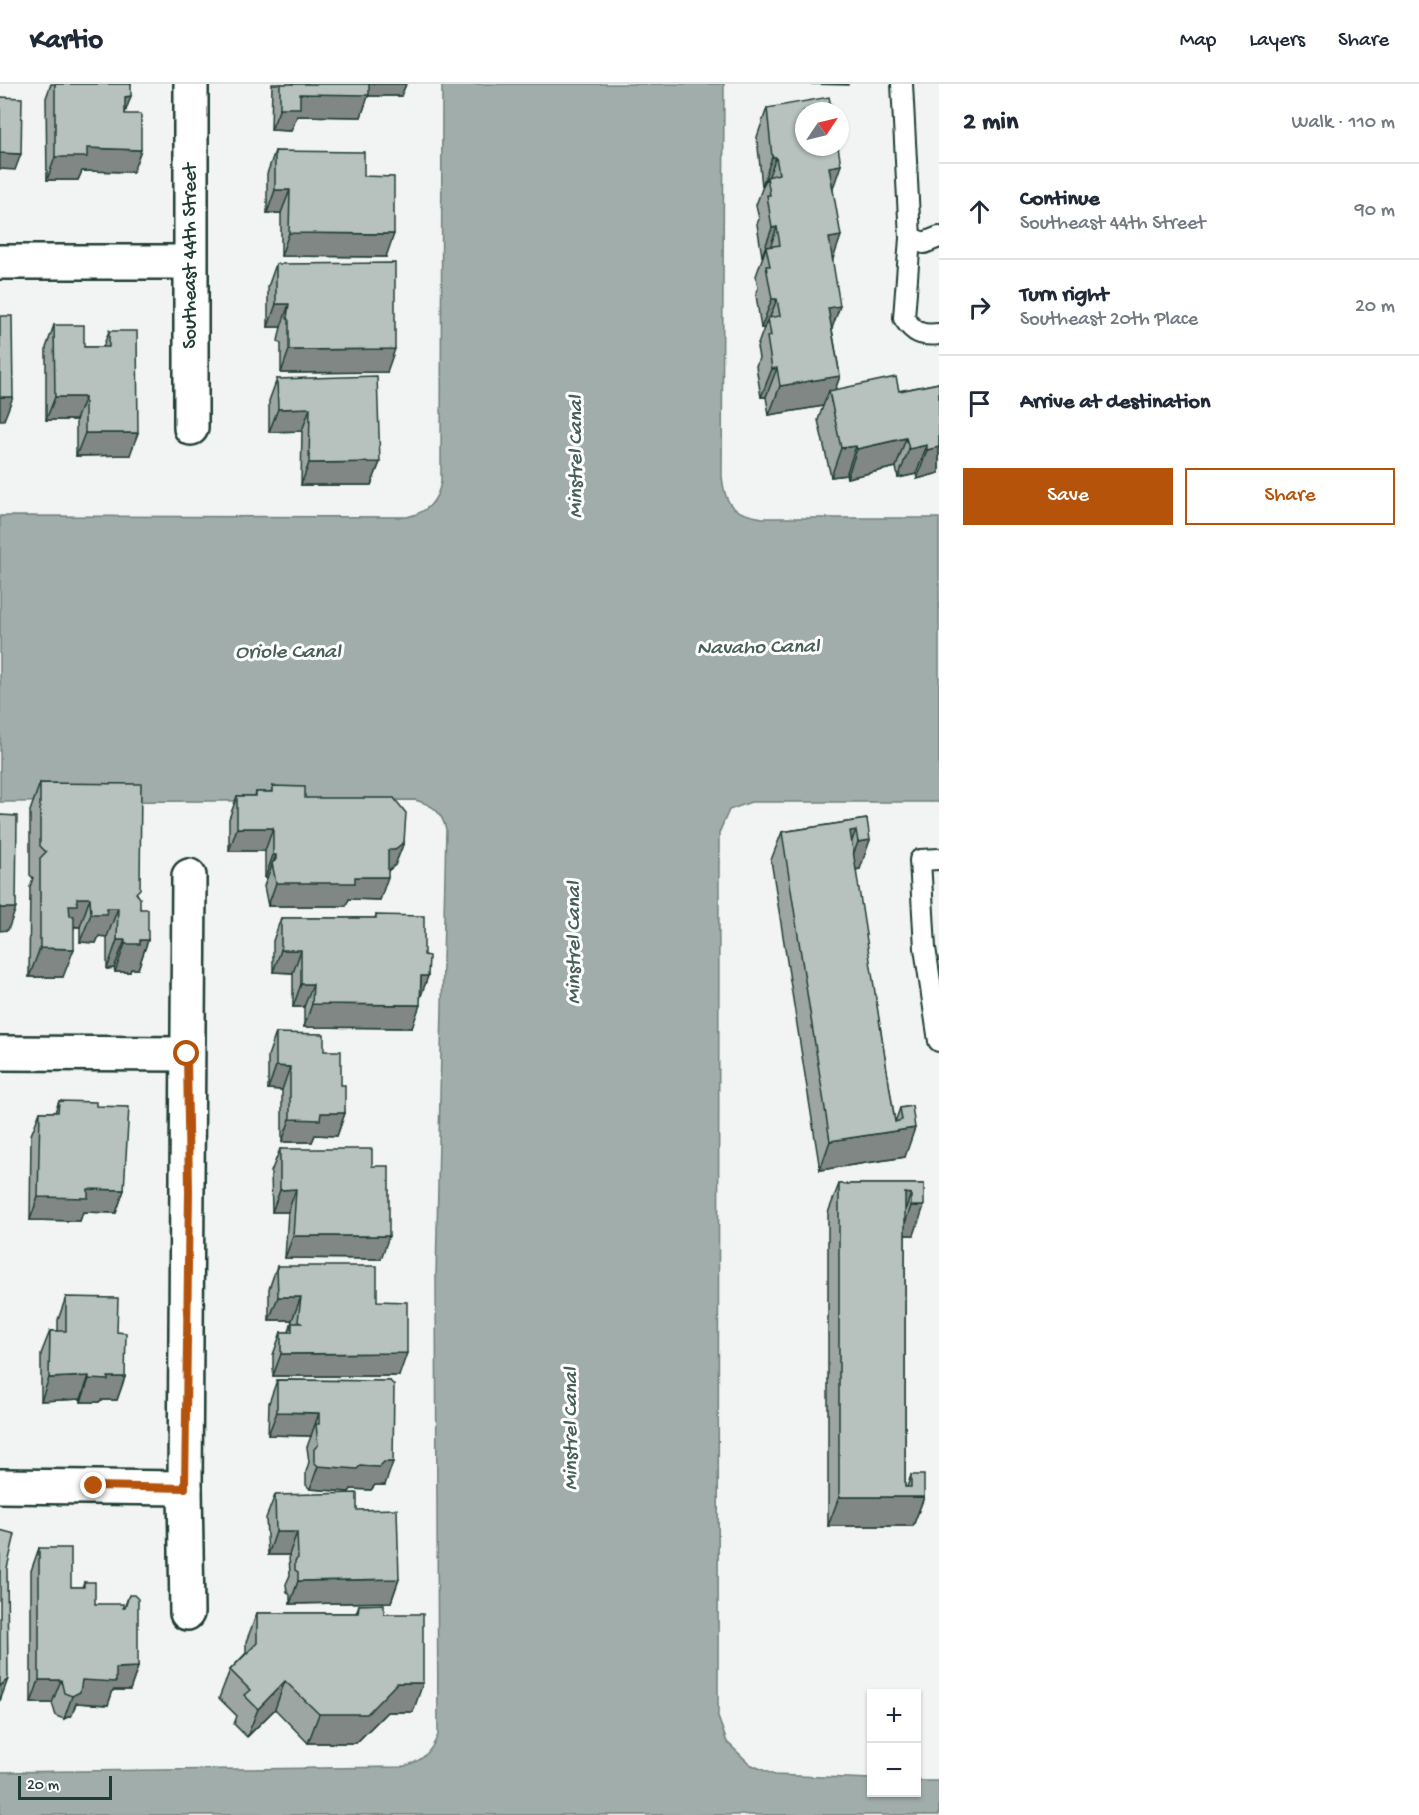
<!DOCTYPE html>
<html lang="en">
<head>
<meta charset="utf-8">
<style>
	:root { --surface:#fff; --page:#f2f2f3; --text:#1f2937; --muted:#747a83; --line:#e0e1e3; --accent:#b45309 }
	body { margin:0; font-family:"Gochi Hand",sans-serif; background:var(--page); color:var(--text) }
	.controls { position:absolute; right:18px; bottom:18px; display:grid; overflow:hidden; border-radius:0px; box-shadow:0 2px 4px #0004 }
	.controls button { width:54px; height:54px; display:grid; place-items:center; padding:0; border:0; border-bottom:2px solid var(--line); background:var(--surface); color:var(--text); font:30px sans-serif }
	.compass { position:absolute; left:795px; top:18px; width:54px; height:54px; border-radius:50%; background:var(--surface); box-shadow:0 2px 4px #0004; rotate:55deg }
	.scale { position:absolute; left:18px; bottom:15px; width:94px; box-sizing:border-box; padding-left:6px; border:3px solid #1f3d34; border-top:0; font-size:16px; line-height:21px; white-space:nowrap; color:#1f3d34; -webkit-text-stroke:4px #fff; paint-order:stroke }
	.stop { position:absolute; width:18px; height:18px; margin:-14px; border:4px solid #b45309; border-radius:50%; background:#fff }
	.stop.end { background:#b45309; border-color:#fff; box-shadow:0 2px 6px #0008 }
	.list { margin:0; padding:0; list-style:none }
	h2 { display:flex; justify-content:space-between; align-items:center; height:78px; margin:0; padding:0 24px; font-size:26px }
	h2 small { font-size:20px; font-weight:400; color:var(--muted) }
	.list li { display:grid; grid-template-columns:39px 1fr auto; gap:18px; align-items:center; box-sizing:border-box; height:96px; padding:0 24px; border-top:2px solid var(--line) }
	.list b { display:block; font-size:22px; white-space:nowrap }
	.list p { margin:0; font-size:20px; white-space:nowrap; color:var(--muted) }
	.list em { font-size:20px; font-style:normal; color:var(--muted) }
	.actions { display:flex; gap:12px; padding:18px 24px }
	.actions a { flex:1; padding:14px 0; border:2px solid var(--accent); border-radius:0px; text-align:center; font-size:21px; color:var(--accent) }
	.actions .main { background:var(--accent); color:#fff }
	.icon { flex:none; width:33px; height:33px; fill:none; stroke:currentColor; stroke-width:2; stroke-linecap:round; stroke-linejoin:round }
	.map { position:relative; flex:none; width:939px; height:1731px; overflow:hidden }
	header { display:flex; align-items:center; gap:36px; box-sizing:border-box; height:84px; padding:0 30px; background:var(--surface); border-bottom:2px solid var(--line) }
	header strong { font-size:28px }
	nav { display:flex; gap:33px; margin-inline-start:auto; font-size:21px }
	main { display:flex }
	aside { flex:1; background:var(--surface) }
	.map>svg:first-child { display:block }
	.water { fill:#a1adaa; stroke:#6d807b; stroke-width:1.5 }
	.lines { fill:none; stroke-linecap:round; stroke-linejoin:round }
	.lane-casing { stroke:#1f3d34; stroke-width:24 }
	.street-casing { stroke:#1f3d34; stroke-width:38 }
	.lane { stroke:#fff; stroke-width:20 }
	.street { stroke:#fff; stroke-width:33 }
	.wall { fill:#9da6a3; stroke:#1f3d34; stroke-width:1.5 }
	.shaded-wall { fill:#808784; stroke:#1f3d34; stroke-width:1.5 }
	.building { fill:#b7c1bd; stroke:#1f3d34; stroke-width:1.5 }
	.route { stroke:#b45309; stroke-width:8 }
	.labels { text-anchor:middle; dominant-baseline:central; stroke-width:6; stroke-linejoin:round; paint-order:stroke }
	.street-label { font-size:20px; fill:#1f3d34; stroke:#fff }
	.water-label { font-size:21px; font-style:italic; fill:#465f57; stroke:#fff }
</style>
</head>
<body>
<header>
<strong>Kartio</strong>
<nav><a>Map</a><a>Layers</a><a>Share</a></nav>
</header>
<main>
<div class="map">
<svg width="939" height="1731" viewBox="0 0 939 1731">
	<rect width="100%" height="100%" fill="#f2f3f3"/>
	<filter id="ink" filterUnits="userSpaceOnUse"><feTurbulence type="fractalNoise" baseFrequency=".0167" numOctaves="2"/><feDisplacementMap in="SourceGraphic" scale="12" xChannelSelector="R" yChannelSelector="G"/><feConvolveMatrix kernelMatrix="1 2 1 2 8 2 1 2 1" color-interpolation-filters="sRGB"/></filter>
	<g filter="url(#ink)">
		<path class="water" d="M442 0H724L722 392C725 423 733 429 763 434H939V718H751L729 726 719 749 718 1633 727 1658 750 1680 774 1691 871 1695 872 1708H916L917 1697H939V1731H0V1688L401 1683C421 1678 430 1670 438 1651L436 1191 446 745C441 727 433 721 415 716L0 718V432L407 433C427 428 437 419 441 398Z"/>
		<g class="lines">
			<g class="lane-casing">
				<g id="lane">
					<polyline points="902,0 910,154 924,159 939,153"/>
					<path d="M910 154 904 234C914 249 921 252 939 250"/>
					<polyline points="939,775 920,776 925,864 939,957"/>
				</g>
			</g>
			<g class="street-casing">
				<g id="street">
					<polyline points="0,178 189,178"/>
					<polyline points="191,344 191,0"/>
					<polyline points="0,969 187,970"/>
					<polyline points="0,1402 185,1404"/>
					<polyline points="187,1529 185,1404 189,792"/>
				</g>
			</g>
			<use href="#lane" class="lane"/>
			<use href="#street" class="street"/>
		</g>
		<g class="wall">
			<polygon points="51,0 131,0 125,27 133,88 82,87 78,96 47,96 46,14"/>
			<polygon points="272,0 406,0 401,12 368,12 361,33 297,32 291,47 271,46"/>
			<polygon points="767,24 833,103 832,245 840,292 835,306 899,307 939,299 939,389 917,395 916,390 898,394 896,383 847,394 846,391 831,393 818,336 823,322 769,331 766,313 761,313 756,282 759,274 757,263 764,244 761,244 756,211 758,204 756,192 763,172 762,172 757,140 759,135 756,121 763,102 762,102 757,53"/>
			<polygon points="275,67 364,92 386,173 281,172 281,129 267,129 267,90"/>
			<polygon points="276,180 387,288 281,289 281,260 278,257 281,243 268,243 268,203"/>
			<polygon points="54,241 84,263 103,263 109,247 130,371 76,372 76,336 46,336 46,264"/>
			<polygon points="277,295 380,378 371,401 301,401 302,347 269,348 269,317"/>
			<polygon points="40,699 138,811 140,825 148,856 138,885 131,885 130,888 115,888 114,884 107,885 107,853 99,852 96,859 80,858 80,843 74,843 63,893 29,893 30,803 33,794 30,791 30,727"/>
			<polygon points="273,702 305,714 404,758 395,781 388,787 380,816 349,815 346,822 268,822 264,802 267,794 265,794 265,767 229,767 229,735 237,712 255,712 256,708 271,708"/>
			<polygon points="867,735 860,785 855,786 895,1038 900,1024 912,1022 905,1073 820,1086 771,776 782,748"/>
			<polygon points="376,831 424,871 428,892 420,913 412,944 304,943 304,923 293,923 293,889 273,888 273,857 281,834 375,834"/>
			<polygon points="276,949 324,967 341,1001 345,1029 337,1052 315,1051 312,1058 282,1058 282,1006 268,1005 268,972"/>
			<polygon points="59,1017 96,1022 124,1106 116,1129 83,1128 80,1137 30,1136 31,1051 40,1028 55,1028"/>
			<polygon points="280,1065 372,1082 381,1175 285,1174 288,1128 272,1128 271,1088"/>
			<polygon points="839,1100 924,1100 914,1151 905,1151 905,1403 907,1403 911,1391 924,1413 913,1442 828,1442 828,1129"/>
			<polygon points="277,1182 377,1217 399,1292 273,1292 273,1271 281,1248 289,1248 292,1236 269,1236 269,1205"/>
			<polygon points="66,1213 117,1248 125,1293 117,1316 101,1316 99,1318 81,1318 81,1315 41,1317 41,1270 50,1247 58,1247 58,1236"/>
			<polygon points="277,1296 390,1297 385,1401 375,1401 371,1406 351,1405 349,1408 310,1405 306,1401 306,1388 309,1378 307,1363 311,1352 268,1351 269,1319"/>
			<polygon points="275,1411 357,1426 399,1495 391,1518 290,1520 290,1511 287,1508 286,1500 290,1491 289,1471 268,1471 266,1434"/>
			<polygon points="39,1464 71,1503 82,1503 84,1498 95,1520 124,1524 129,1511 138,1583 130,1606 113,1606 108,1621 76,1619 72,1631 64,1635 56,1632 52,1619 31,1619 31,1487"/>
			<polygon points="359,1521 384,1530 413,1628 387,1628 356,1659 308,1659 275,1625 247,1653 234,1640 237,1632 219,1614 230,1586 246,1569 246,1558 257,1529 356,1529"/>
		</g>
		<g class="shaded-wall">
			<polygon points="365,0 406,0 401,12 368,12 361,33 297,32 291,47 271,46 280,24 300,10"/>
			<polygon points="807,0 848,0 848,1"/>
			<polygon points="131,12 123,35 125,13"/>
			<polygon points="87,64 141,66 133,88 82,87 78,96 47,96 55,73"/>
			<polygon points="0,69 21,70 15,86 0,85"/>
			<polygon points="772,73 776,73 767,97 767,93 763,102 762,102"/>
			<polygon points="841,81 831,110 829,83"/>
			<polygon points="275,106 290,106 281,129 267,129"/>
			<polygon points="777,143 768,170 766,163 763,172 762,172 772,144"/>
			<polygon points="289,149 394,150 386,173 281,172"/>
			<polygon points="841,152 831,181 829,154"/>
			<polygon points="772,215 777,215 768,238 768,234 764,244 761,244"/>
			<polygon points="276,220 289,220 281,243 268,243"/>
			<polygon points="840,222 830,250 828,224"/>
			<polygon points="395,265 387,288 281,289 289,266"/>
			<polygon points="777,284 766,313 761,313 772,285"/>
			<polygon points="840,292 831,317 829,307 823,322 769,331 780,302"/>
			<polygon points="0,313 13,313 4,336 0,336"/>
			<polygon points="55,313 85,313 76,336 46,336"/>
			<polygon points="310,324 302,347 269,348 278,325"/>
			<polygon points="85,349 138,349 130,371 76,372"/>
			<polygon points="906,354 896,383 847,394 857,365"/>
			<polygon points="927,361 916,390 898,394 909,365"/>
			<polygon points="856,362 846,391 831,393 841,364"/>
			<polygon points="939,363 939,389 917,395 927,366"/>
			<polygon points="380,378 371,401 301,401 309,379"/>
			<polygon points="237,744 273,744 265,767 229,767"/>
			<polygon points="856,746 845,775 850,747"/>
			<polygon points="870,756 860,785 847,787 858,758"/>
			<polygon points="404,758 395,781 385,789 388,766"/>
			<polygon points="273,771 276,771 267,794 265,794"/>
			<polygon points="355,793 388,793 380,816 349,815 346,822 268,822 276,799"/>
			<polygon points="77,814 90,814 80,843 69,842 69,821"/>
			<polygon points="0,824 16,824 8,846 0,847"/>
			<polygon points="107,824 118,824 107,853 99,852 96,859 80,858 91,830"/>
			<polygon points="117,856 125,856 114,884 107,885"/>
			<polygon points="140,856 148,856 138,885 131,885 130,888 115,888 125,860"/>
			<polygon points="40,864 74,865 63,893 29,893"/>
			<polygon points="281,866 301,866 293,889 273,888"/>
			<polygon points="421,892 428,892 420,915"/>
			<polygon points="301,900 313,900 304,923 293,923"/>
			<polygon points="312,920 420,921 412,944 304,943"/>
			<polygon points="276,982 290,983 282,1006 268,1005"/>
			<polygon points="321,1029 345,1029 337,1052 315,1051 312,1058 282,1058 290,1035"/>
			<polygon points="915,1044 905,1073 820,1086 830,1057"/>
			<polygon points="88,1105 124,1106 116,1129 83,1128 80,1137 30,1136 38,1113"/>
			<polygon points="296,1105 288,1128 272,1128 280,1106"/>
			<polygon points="905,1109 911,1110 901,1138"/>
			<polygon points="911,1122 924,1122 914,1151 901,1151"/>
			<polygon points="293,1152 389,1152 381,1175 285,1174"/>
			<polygon points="278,1213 301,1213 292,1236 269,1236"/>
			<polygon points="407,1269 399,1292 273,1292 281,1270"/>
			<polygon points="89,1292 81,1315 41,1317 49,1294"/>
			<polygon points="108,1293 125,1293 117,1316 101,1316 99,1318 81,1318 89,1295"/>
			<polygon points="277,1328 319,1329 311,1352 268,1351"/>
			<polygon points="384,1378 393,1378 385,1401 375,1401 371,1406 351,1405 349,1408 310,1405 318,1382 360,1382"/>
			<polygon points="839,1413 924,1413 913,1442 828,1442"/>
			<polygon points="276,1448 297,1448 289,1471 268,1471"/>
			<polygon points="399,1495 391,1518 290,1520 298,1497"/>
			<polygon points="138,1583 130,1606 113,1606 108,1621 76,1619 72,1631 64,1635 72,1612 82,1596 116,1584"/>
			<polygon points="8,1595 0,1617 0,1602"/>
			<polygon points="39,1596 61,1596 52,1619 31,1619"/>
			<polygon points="285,1597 275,1625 247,1653 258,1625"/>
			<polygon points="397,1599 423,1599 413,1628 387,1628 356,1659 308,1659 319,1630"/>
		</g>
		<g class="building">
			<polygon points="55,0 131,0 131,12 125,13 125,30 141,30 141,66 87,64 87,73 55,73"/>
			<polygon points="280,0 369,0 369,11 300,10 300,24 280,24"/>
			<polygon points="0,13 22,14 21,70 0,69"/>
			<polygon points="829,13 832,27 804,27 804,63 838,63 841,81 829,83 841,152 829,154 840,222 828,224 840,292 780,302 777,284 772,285 767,253 771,252 768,234 780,232 777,215 772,215 766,182 770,182 766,163 780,161 777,143 772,144 767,111 770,111 767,93 779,90 776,73 772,73 767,24"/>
			<polygon points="275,67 364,68 364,92 394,93 394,150 289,149 290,106 275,106"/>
			<polygon points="395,179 395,265 289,266 289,237 287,234 289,220 276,220 276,180"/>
			<polygon points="0,232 12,232 13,313 0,313"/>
			<polygon points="54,241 84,241 84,263 109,263 109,247 137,247 138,349 85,349 85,313 55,313"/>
			<polygon points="377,292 380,378 309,379 310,324 278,325 277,295"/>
			<polygon points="896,293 899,307 939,299 939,363 927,366 927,361 909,365 906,354 857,365 856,362 841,364 829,307"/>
			<polygon points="40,699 141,700 140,805 136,809 140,814 140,825 148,825 148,856 140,856 140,860 125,860 125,856 117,856 118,824 107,824 107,830 91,830 90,814 77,814 77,821 69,821 70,832 74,832 74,865 40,864 40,774 46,768 40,762"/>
			<polygon points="273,702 305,703 305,714 394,714 406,729 404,758 394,766 388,766 388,793 355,793 355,799 276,799 272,779 276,776 276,771 273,771 273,744 237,744 237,712 256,712 256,708 273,708"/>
			<polygon points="0,731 17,732 16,824 0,824"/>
			<polygon points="867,735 870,756 858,758 856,746 850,747 895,1038 902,1036 900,1024 912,1022 915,1044 830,1057 782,748"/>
			<polygon points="376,831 424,832 424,871 429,872 428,892 421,892 420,921 312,920 313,900 301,900 301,866 281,866 281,834 376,834"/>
			<polygon points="276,949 324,950 324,967 341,967 341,1001 345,1001 345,1029 321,1029 320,1036 290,1035 290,983 276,982"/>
			<polygon points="59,1017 96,1018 96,1022 129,1023 124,1106 88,1105 88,1114 38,1113 40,1028 58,1028"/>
			<polygon points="280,1065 372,1065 372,1082 389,1082 389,1152 293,1152 296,1105 280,1106"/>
			<polygon points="839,1100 924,1100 924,1122 911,1122 911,1110 905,1109 905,1403 911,1403 911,1391 924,1391 924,1413 839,1413"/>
			<polygon points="277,1182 377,1182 377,1217 407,1218 407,1269 281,1270 281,1248 292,1248 292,1239 301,1239 298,1237 301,1213 278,1213"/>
			<polygon points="66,1213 118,1214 117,1248 126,1249 125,1293 108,1293 108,1296 89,1295 89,1292 49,1294 50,1247 66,1247"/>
			<polygon points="277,1296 390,1297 394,1301 393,1378 384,1378 379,1383 360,1382 357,1385 318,1382 314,1378 314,1365 318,1361 316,1340 319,1340 319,1329 277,1328"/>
			<polygon points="357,1409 357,1426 397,1425 399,1495 298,1497 298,1488 295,1486 295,1477 298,1474 297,1448 276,1448 275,1411"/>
			<polygon points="0,1446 15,1450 7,1484 8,1595 0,1602"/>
			<polygon points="39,1464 71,1464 71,1503 84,1503 84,1498 95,1498 95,1520 123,1520 123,1524 125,1524 129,1511 134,1511 138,1515 138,1583 116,1584 116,1598 82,1596 80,1608 72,1612 64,1609 61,1596 39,1596"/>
			<polygon points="384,1520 384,1530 423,1530 423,1599 397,1599 367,1630 319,1630 285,1597 258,1625 244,1611 250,1606 230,1586 257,1559 257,1529 358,1529 359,1521"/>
		</g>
	</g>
	<g class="lines" filter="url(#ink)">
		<polyline class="route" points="94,1402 185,1404 189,1108 187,970"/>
	</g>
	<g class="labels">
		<g class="street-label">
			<text transform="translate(191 172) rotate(-90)">Southeast 44th Street</text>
		</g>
		<g class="water-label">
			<text transform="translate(577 373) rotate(-90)">Minstrel Canal</text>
			<text transform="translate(758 565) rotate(-1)">Navaho Canal</text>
			<text x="288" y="569">Oriole Canal</text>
			<text transform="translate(575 859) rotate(-90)">Minstrel Canal</text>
			<text transform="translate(572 1345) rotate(-90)">Minstrel Canal</text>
		</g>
	</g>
</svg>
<div class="controls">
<button>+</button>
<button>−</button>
</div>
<svg class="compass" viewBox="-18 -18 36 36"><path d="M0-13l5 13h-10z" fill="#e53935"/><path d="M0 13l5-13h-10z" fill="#747a83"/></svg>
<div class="scale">20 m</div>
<div class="stop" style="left:187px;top:970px"></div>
<div class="stop end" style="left:94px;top:1402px"></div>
</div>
<aside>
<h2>2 min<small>Walk · 110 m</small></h2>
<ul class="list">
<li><svg class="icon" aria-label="ahead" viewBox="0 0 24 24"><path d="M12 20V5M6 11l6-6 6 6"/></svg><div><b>Continue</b><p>Southeast 44th Street</p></div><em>90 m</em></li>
<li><svg class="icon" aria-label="right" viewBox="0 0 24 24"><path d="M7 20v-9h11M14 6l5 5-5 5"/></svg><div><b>Turn right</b><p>Southeast 20th Place</p></div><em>20 m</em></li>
<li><svg class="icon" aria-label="arrive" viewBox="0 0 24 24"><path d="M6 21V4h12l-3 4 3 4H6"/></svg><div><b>Arrive at destination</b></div></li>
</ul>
<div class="actions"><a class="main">Save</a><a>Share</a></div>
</aside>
</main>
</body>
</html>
